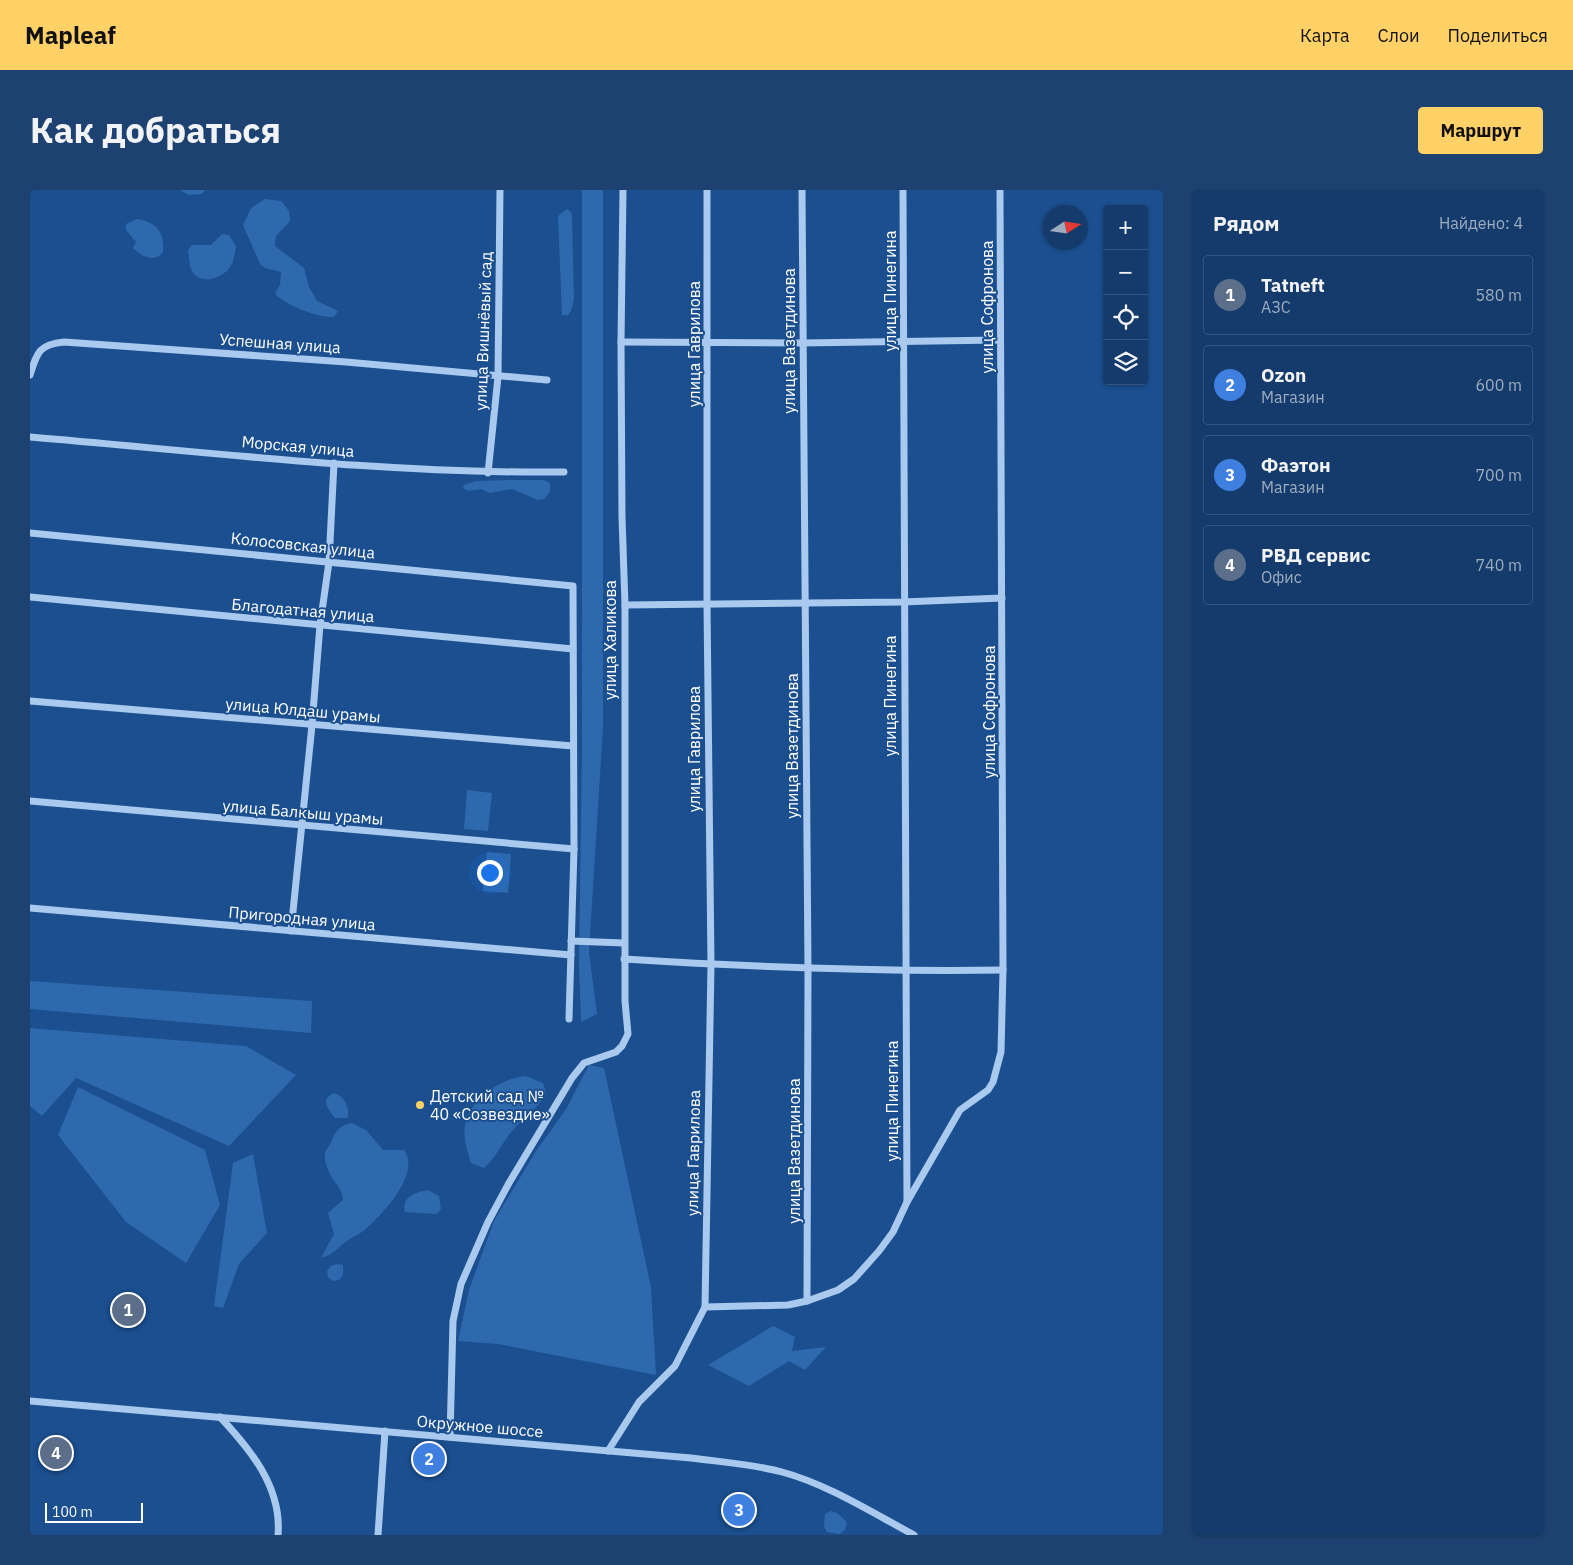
<!DOCTYPE html>
<html lang="ru">
<head>
<meta charset="utf-8">
<style>
	:root { --surface:#143b6b; --page:#1d4271; --text:#f1f3f6; --muted:#9dadc1; --line:#33557e; --accent:#ffd166 }
	body { margin:0; font-family:"IBM Plex Sans",sans-serif; background:var(--page); color:var(--text) }
	.controls { position:absolute; right:15px; top:15px; display:grid; overflow:hidden; border-radius:5px; box-shadow:0 1px 4px #0004 }
	.controls button { width:45px; height:45px; display:grid; place-items:center; padding:0; border:0; border-bottom:1px solid var(--line); background:var(--surface); color:var(--text); font:25px sans-serif }
	.compass { position:absolute; left:1013px; top:15px; width:45px; height:45px; border-radius:50%; background:var(--surface); box-shadow:0 1px 4px #0004; rotate:78deg }
	.scale { position:absolute; left:15px; bottom:12px; width:98px; box-sizing:border-box; padding-left:5px; border:2px solid #fff; border-top:0; font-size:14px; line-height:18px; white-space:nowrap; color:#fff; -webkit-text-stroke:4px #1b4f8f; paint-order:stroke }
	.you { position:absolute; left:459px; top:682px; width:18px; height:18px; margin:-12px; border:4px solid #fff; border-radius:50%; background:#1a73e8; box-shadow:0 0 0 8px #1a73e833 }
	.badge { display:grid; place-items:center; width:32px; height:32px; border-radius:50%; background:var(--accent); color:#fff; font-size:16px; font-weight:700 }
	.pin { position:absolute; translate:-50% -50%; border:2px solid #fff; box-shadow:0 1px 5px #0006 }
	.list { margin:0; padding:0; list-style:none }
	h2 { display:flex; justify-content:space-between; align-items:center; height:65px; margin:0; padding:0 20px; font-size:21px }
	h2 small { font-size:16px; font-weight:400; color:var(--muted) }
	.list li { display:grid; grid-template-columns:32px 1fr auto; gap:15px; align-items:center; box-sizing:border-box; height:80px; margin:0 10px 10px; padding:0 10px; border:1px solid var(--line); border-radius:5px }
	.list b { display:block; font-size:19px; white-space:nowrap }
	.list p { margin:0; font-size:16px; white-space:nowrap; color:var(--muted) }
	.list em { font-size:16px; font-style:normal; color:var(--muted) }
	.icon { flex:none; width:28px; height:28px; fill:none; stroke:currentColor; stroke-width:2; stroke-linecap:round; stroke-linejoin:round }
	.map { position:relative; flex:none; width:1133px; height:1345px; overflow:hidden; border-radius:5px }
	header { display:flex; align-items:center; gap:30px; box-sizing:border-box; height:70px; padding:0 25px; background:var(--accent); color:#111 }
	header strong { font-size:24px }
	nav { display:flex; gap:28px; margin-inline-start:auto; font-size:18px }
	.intro { display:flex; align-items:center; justify-content:space-between; box-sizing:border-box; height:120px; padding:0 30px }
	h1 { margin:0; font-size:35px }
	.button { padding:12px 22px; border-radius:5px; background:var(--accent); color:#111; font-size:18px; font-weight:700 }
	main { display:flex; gap:30px; padding:0 30px }
	aside { flex:1; background:var(--surface); border-radius:5px; box-shadow:0 1px 4px #0004 }
	.map>svg:first-child { display:block }
	.green { fill:#2e69ad }
	.lines { fill:none; stroke-linecap:round; stroke-linejoin:round }
	.minor { stroke:#a9c9ee; stroke-width:7 }
	.poi-dot { fill:#ffd166; stroke:#1b4f8f; stroke-width:2 }
	.labels { text-anchor:middle; dominant-baseline:central; stroke-width:4; stroke-linejoin:round; paint-order:stroke }
	.street-label { font-size:16px; fill:#fff; stroke:#1b4f8f }
	.poi-label { font-size:16px; fill:#fff; stroke:#1b4f8f; text-anchor:start }
</style>
</head>
<body>
<header>
<strong>Mapleaf</strong>
<nav><a>Карта</a><a>Слои</a><a>Поделиться</a></nav>
</header>
<div class="intro"><h1>Как добраться</h1><a class="button">Маршрут</a></div>
<main>
<div class="map">
<svg width="1133" height="1345" viewBox="0 0 1133 1345">
	<rect width="100%" height="100%" fill="#1b4f8f"/>
	<g class="green">
		<polygon points="150,0 175,0 172,4 159,5"/>
		<polygon points="552,0 573,0 573,537 559,762 567,824 551,832 549,773 552,562"/>
		<path d="M235 9 251 11 259 21 260 31 246 46 245 56 274 78 279 97 287 111 308 121 304 127C288 128 259 116 247 106L245 103 250 95 251 82 235 78 230 74 213 35 221 18Z"/>
		<polygon points="537,19 541,22 542,28 544,109 541,121 538,125 532,125 528,26"/>
		<path d="M107 29C126 32 135 42 133 62 125 73 112 67 103 58L106 52 96 40V34Z"/>
		<path d="M192 44 199 45 206 56C205 61 204 72 200 77 193 89 168 96 161 79 159 74 159 66 158 60L162 55H181Z"/>
		<polygon points="482,290 514,290 520,293 520,302 514,309 508,310 482,299 460,303 451,299 438,301 433,298 434,295 446,291"/>
		<polygon points="437,600 462,603 458,641 434,639"/>
		<polygon points="457,662 481,664 478,703 453,701"/>
		<polygon points="0,791 282,811 281,843 0,819"/>
		<polygon points="0,838 216,856 266,885 199,956 46,888 12,926 0,916"/>
		<polygon points="559,875 574,878 621,1097 626,1185 468,1154 428,1151 439,1100 464,1031 506,961 536,919"/>
		<path d="M496 886 513 893 516 903C507 920 494 927 482 941 472 953 466 968 454 978L441 973C437 960 432 944 436 931 443 907 472 888 496 886Z"/>
		<polygon points="48,897 175,960 190,1015 156,1073 96,1032 28,945"/>
		<path d="M304 903C314 906 320 917 318 928H305C297 918 290 910 304 903Z"/>
		<path d="M322 933 336 940 353 960H374C391 984 354 1022 337 1038 331 1044 323 1046 317 1051 307 1058 303 1065 291 1068L304 1044 298 1023 313 1010C313 995 294 987 295 963 296 959 301 954 302 950 306 940 312 934 322 933Z"/>
		<polygon points="223,964 237,1043 209,1074 193,1118 184,1116 203,973"/>
		<path d="M398 1000 409 1006 411 1019 407 1024 375 1022C371 1007 385 1002 398 1000Z"/>
		<polygon points="307,1074 313,1075 313,1085 309,1090 303,1091 298,1087 297,1081 301,1076"/>
		<polygon points="743,1136 765,1147 762,1161 796,1157 775,1180 759,1171 719,1196 678,1175"/>
		<polygon points="801,1321 807,1323 817,1332 815,1340 810,1344 797,1342 794,1337 795,1324"/>
	</g>
	<g class="lines">
		<g class="minor">
			<polyline points="772,0 778,780 777,1111"/>
			<polyline points="873,0 877,1012"/>
			<polyline points="591,152 772,153 970,150"/>
			<path d="M0 185C7 163 9 154 34 152L316 172 517 190"/>
			<path d="M0 247C178 262 356 284 534 282"/>
			<polyline points="458,283 468,187 470,0"/>
			<polyline points="0,343 543,396 544,659 539,829"/>
			<polyline points="0,407 543,459"/>
			<polyline points="595,415 873,412 972,408"/>
			<polyline points="0,511 543,556"/>
			<polyline points="0,611 544,659"/>
			<polyline points="0,718 541,765"/>
			<polyline points="261,741 282,535 290,435 299,372 304,273"/>
			<polyline points="541,751 594,753"/>
			<path d="M594 769C721 777 846 782 973 780"/>
			<polyline points="675,1117 681,775 677,414 677,0"/>
			<path d="M0 1211 661 1268C691 1272 723 1274 752 1282 797 1294 843 1323 884 1345"/>
			<path d="M190 1227C220 1259 252 1297 248 1345"/>
			<polyline points="420,1247 423,1131 431,1094 458,1032 479,993 542,888 554,873 586,862 592,856 598,844 595,811 595,415 592,327 591,152 593,0"/>
			<polyline points="578,1261 609,1212 645,1176 675,1117 758,1115 777,1111 808,1100 824,1089 849,1061 863,1042 877,1012 930,920 958,900 963,892 971,862 973,780 970,0"/>
			<polyline points="348,1345 355,1241"/>
		</g>
	</g>
	<circle class="poi-dot" cx="390" cy="915" r="5"/>
	<g class="labels">
		<g class="street-label">
			<text transform="translate(860 101) rotate(-90)">улица Пинегина</text>
			<text transform="translate(957 117) rotate(-90)">улица Софронова</text>
			<text transform="translate(453 141) rotate(-88)">улица Вишнёвый сад</text>
			<text transform="translate(759 151) rotate(-90)">улица Вазетдинова</text>
			<text transform="translate(250 153) rotate(4)">Успешная улица</text>
			<text transform="translate(664 154) rotate(-90)">улица Гаврилова</text>
			<text transform="translate(268 256) rotate(5)">Морская улица</text>
			<text transform="translate(273 355) rotate(6)">Колосовская улица</text>
			<text transform="translate(273 420) rotate(5)">Благодатная улица</text>
			<text transform="translate(580 450) rotate(-90)">улица Халикова</text>
			<text transform="translate(860 506) rotate(-90)">улица Пинегина</text>
			<text transform="translate(273 520) rotate(5)">улица Юлдаш урамы</text>
			<text transform="translate(959 522) rotate(-90)">улица Софронова</text>
			<text transform="translate(762 556) rotate(-90)">улица Вазетдинова</text>
			<text transform="translate(664 559) rotate(-90)">улица Гаврилова</text>
			<text transform="translate(273 622) rotate(5)">улица Балкыш урамы</text>
			<text transform="translate(272 728) rotate(5)">Пригородная улица</text>
			<text transform="translate(862 911) rotate(-90)">улица Пинегина</text>
			<text transform="translate(764 961) rotate(-90)">улица Вазетдинова</text>
			<text transform="translate(663 963) rotate(-89)">улица Гаврилова</text>
			<text transform="translate(450 1236) rotate(5)">Окружное шоссе</text>
		</g>
		<g class="poi-label">
			<text x="400" y="906">Детский сад №<tspan x="400" dy="18">40 «Созвездие»</tspan></text>
		</g>
	</g>
</svg>
<div class="controls">
<button>+</button>
<button>−</button>
<button><svg class="icon" aria-label="locate" viewBox="0 0 24 24"><circle cx="12" cy="12" r="6"/><path d="M12 2v4M12 18v4M2 12h4M18 12h4"/></svg></button>
<button><svg class="icon" aria-label="layers" viewBox="0 0 24 24"><path d="M12 4l9 5-9 5-9-5zM3 14l9 5 9-5"/></svg></button>
</div>
<svg class="compass" viewBox="-18 -18 36 36"><path d="M0-13l5 13h-10z" fill="#e53935"/><path d="M0 13l5-13h-10z" fill="#9dadc1"/></svg>
<div class="scale">100 m</div>
<div class="you"></div>
<div class="pin badge" style="left:98px;top:1120px;background:#5c6f8a">1</div>
<div class="pin badge" style="left:399px;top:1269px;background:#3f7fe0">2</div>
<div class="pin badge" style="left:709px;top:1320px;background:#3f7fe0">3</div>
<div class="pin badge" style="left:26px;top:1263px;background:#5c6f8a">4</div>
</div>
<aside>
<h2>Рядом<small>Найдено: 4</small></h2>
<ul class="list">
<li><span class="badge" style="background:#5c6f8a">1</span><div><b>Tatneft</b><p>АЗС</p></div><em>580 m</em></li>
<li><span class="badge" style="background:#3f7fe0">2</span><div><b>Ozon</b><p>Магазин</p></div><em>600 m</em></li>
<li><span class="badge" style="background:#3f7fe0">3</span><div><b>Фаэтон</b><p>Магазин</p></div><em>700 m</em></li>
<li><span class="badge" style="background:#5c6f8a">4</span><div><b>РВД сервис</b><p>Офис</p></div><em>740 m</em></li>
</ul>
</aside>
</main>
</body>
</html>
